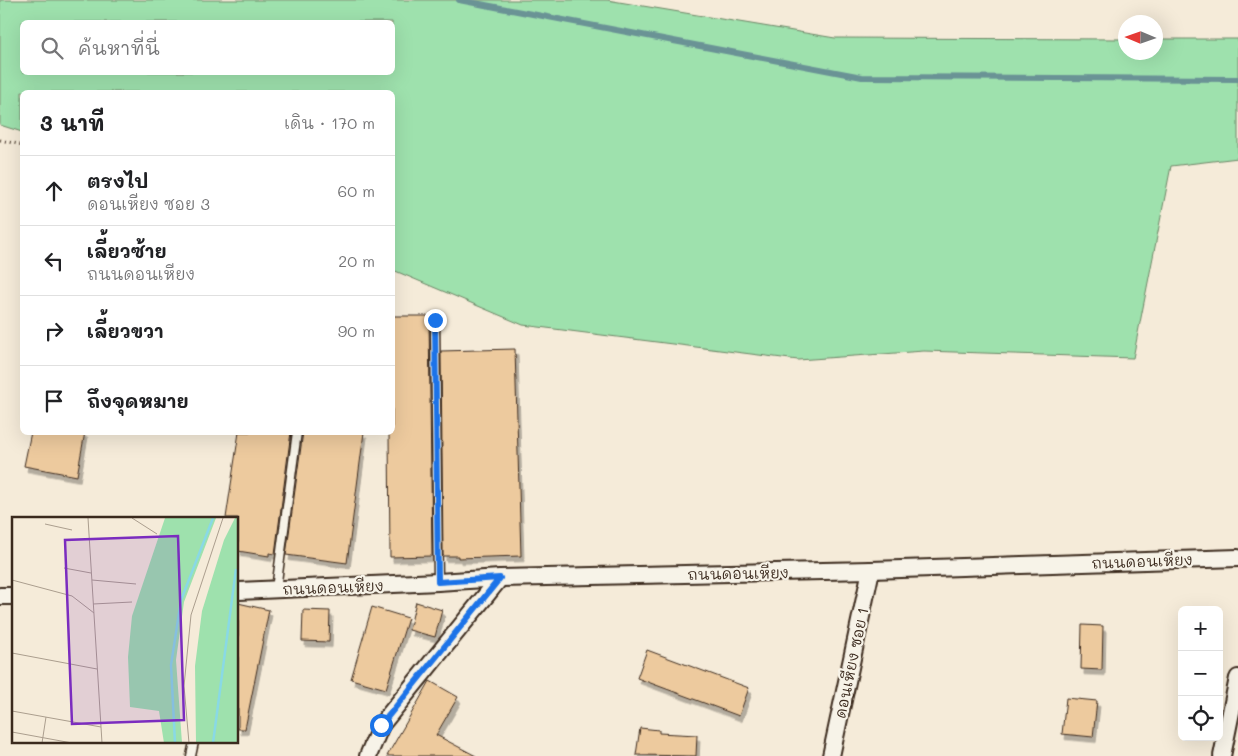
<!DOCTYPE html>
<html lang="th">
<head>
<meta charset="utf-8">
<style>
	:root { --surface:#fff; --page:#f6f6f6; --text:#202124; --muted:#757577; --line:#e0e0e0 }
	body { margin:0; font-family:Mali,"Playpen Sans Thai",sans-serif; background:var(--page); color:var(--text) }
	.controls { position:absolute; right:15px; bottom:15px; display:grid; overflow:hidden; border-radius:8px; box-shadow:0 5px 20px #0002 }
	.controls button { width:45px; height:45px; display:grid; place-items:center; padding:0; border:0; border-bottom:1px solid var(--line); background:var(--surface); color:var(--text); font:25px sans-serif }
	.compass { position:absolute; left:1118px; top:15px; width:45px; height:45px; border-radius:50%; background:var(--surface); box-shadow:0 5px 20px #0002; rotate:272deg }
	.stop { position:absolute; width:15px; height:15px; margin:-11px; border:4px solid #1a73e8; border-radius:50%; background:#fff }
	.stop.end { background:#1a73e8; border-color:#fff; box-shadow:0 1px 5px #0008 }
	.list { margin:0; padding:0; list-style:none }
	h2 { display:flex; justify-content:space-between; align-items:center; height:65px; margin:0; padding:0 20px; font-size:21px }
	h2 small { font-size:16px; font-weight:400; color:var(--muted) }
	.list li { display:grid; grid-template-columns:32px 1fr auto; gap:15px; align-items:center; box-sizing:border-box; height:70px; padding:0 20px; border-top:1px solid var(--line) }
	.list b { display:block; font-size:19px; white-space:nowrap }
	.list p { margin:0; font-size:16px; white-space:nowrap; color:var(--muted) }
	.list em { font-size:16px; font-style:normal; color:var(--muted) }
	.icon { flex:none; width:28px; height:28px; fill:none; stroke:currentColor; stroke-width:2; stroke-linecap:round; stroke-linejoin:round }
	.map { position:relative; flex:none; width:1238px; height:756px; overflow:hidden }
	.search { position:absolute; background:var(--surface); box-shadow:0 5px 20px #0002; left:20px; top:20px; width:375px; height:55px; display:flex; align-items:center; gap:12px; box-sizing:border-box; padding:0 18px; border-radius:8px; color:var(--muted); font-size:19px }
	.panel { position:absolute; background:var(--surface); box-shadow:0 5px 20px #0002; left:20px; top:90px; width:375px; height:345px; border-radius:8px }
	.map>svg:first-child { display:block }
	.green { fill:#9ee1ad; stroke:#6c8666; fill-rule:evenodd }
	.lines { fill:none; stroke-linecap:round; stroke-linejoin:round }
	.stream { stroke:#6a9395; stroke-width:6 }
	.building { fill:#edca9e; stroke:#3b2a1e; filter:url(#shadow) }
	.service-casing { stroke:#3b2a1e; stroke-width:11 }
	.minor-casing { stroke:#3b2a1e; stroke-width:20 }
	.path { stroke:#3b2a1e; stroke-width:3; stroke-dasharray:1 4; stroke-linecap:butt }
	.service { stroke:#f7f3e8; stroke-width:8 }
	.minor { stroke:#f7f3e8; stroke-width:16 }
	.route { stroke:#1a73e8; stroke-width:6 }
	.labels { text-anchor:middle; dominant-baseline:central; stroke-width:4.5; stroke-linejoin:round; paint-order:stroke }
	.street-label { font-size:15px; fill:#3b2a1e; stroke:#f7f3e8 }
	.inset-river { fill:none; stroke:#89d9e5; stroke-width:2.5 }
	.inset-road { fill:none; stroke:#ab9e8e; stroke-width:1 }
	.view { fill:#7b2cbf; fill-opacity:0.15; stroke:#7b2cbf; stroke-width:2.5 }
	.inset-edge { fill:none; stroke:#3b2a1e; stroke-width:2.5 }
</style>
</head>
<body>
<div class="map">
<svg width="1238" height="756" viewBox="0 0 1238 756">
	<defs>
		<filter id="shadow"><feDropShadow dx="3" dy="5.5" stdDeviation="0" flood-color="#0004"/></filter>
	</defs>
	<rect width="100%" height="100%" fill="#f5ebd9"/>
	<filter id="ink" filterUnits="userSpaceOnUse"><feTurbulence type="fractalNoise" baseFrequency=".02" numOctaves="2"/><feDisplacementMap in="SourceGraphic" scale="10" xChannelSelector="R" yChannelSelector="G"/><feConvolveMatrix kernelMatrix="1 2 1 2 8 2 1 2 1" color-interpolation-filters="sRGB"/></filter>
	<g filter="url(#ink)">
		<path class="green" d="M0 0H607L835 38 1125 39 1126 52H1156V39H1238V158L1171 166 1133 358 924 351 798 360 523 325 393 270 392 92H22V132L0 125ZM22 22H392V72H22Z"/>
		<g class="lines">
			<polyline class="stream" points="459,0 862,77 1238,79"/>
		</g>
		<g class="building">
			<polygon points="392,316 431,316 429,320 432,556 390,557 389,432 392,432"/>
			<polygon points="515,349 521,556 458,558 458,556 443,556 441,351"/>
			<polygon points="31,432 85,432 77,476 24,466"/>
			<polygon points="239,432 291,432 275,554 269,553 269,556 238,551 238,518 226,518"/>
			<polygon points="303,432 364,432 347,563 286,555"/>
			<polygon points="416,602 442,610 435,637 409,630"/>
			<polygon points="238,603 269,610 245,729 238,729"/>
			<polygon points="372,607 408,618 386,689 351,679"/>
			<polygon points="303,610 330,611 329,642 302,641"/>
			<polygon points="1082,625 1103,626 1102,670 1081,669"/>
			<polygon points="647,650 749,688 739,716 637,678"/>
			<polygon points="430,681 458,697 436,735 476,756 387,756"/>
			<polygon points="1066,698 1097,701 1093,737 1062,734"/>
			<polygon points="640,728 659,730 659,733 697,735 696,756 636,755"/>
		</g>
		<g class="lines">
			<g class="service-casing">
				<g id="service">
					<polyline points="435,320 438,582"/>
					<polyline points="276,589 297,432"/>
					<polyline points="191,756 194,742"/>
				</g>
			</g>
			<g class="minor-casing">
				<g id="minor">
					<polyline points="238,591 438,582 500,578 871,570 1238,558"/>
					<polyline points="0,596 14,596"/>
					<polyline points="368,756 381,725 500,578"/>
					<polyline points="831,756 871,570"/>
					<polyline points="1222,756 1238,678"/>
				</g>
			</g>
			<polyline class="path" points="0,140 22,145"/>
			<use href="#service" class="service"/>
			<use href="#minor" class="minor"/>
		</g>
	</g>
	<g class="lines" filter="url(#ink)">
		<polyline class="route" points="381,725 500,578 438,582 435,320"/>
	</g>
	<g class="labels">
		<g class="street-label">
			<text transform="translate(1142 561) rotate(-2)">ถนนดอนเหียง</text>
			<text transform="translate(738 573) rotate(-1)">ถนนดอนเหียง</text>
			<text transform="translate(333 587) rotate(-2)">ถนนดอนเหียง</text>
			<text transform="translate(851 663) rotate(-78)">ดอนเหียง ซอย 1</text>
		</g>
	</g>
	<g transform="translate(12 517)">
		<rect width="226" height="226" fill="#f5ebd9"/>
		<path d="M153 1H204L172 85 164 143 170 226H152L147 194 118 190 116 140 120 99ZM223 1H227L226 226H184L183 149 190 94 212 23Z" fill="#9ee1ad"/>
		<path class="inset-river" d="M163 226 159 148 169 83 201 1M201 226 224 52"/>
		<path class="inset-road" d="M76 1 90 226M120 1 145 17M33 7 60 13M52 51 79 56M0 63 60 79 82 96M80 63 124 67M81 87 120 85M0 136 85 152M0 194 89 210M0 215 60 226M30 226 34 200M177 226 172 169 179 98 211 1"/>
		<path class="view" d="M166 19 172 203 60 207 53 23Z"/>
		<rect width="226" height="226" class="inset-edge"/>
	</g>
</svg>
<div class="controls">
<button>+</button>
<button>−</button>
<button><svg class="icon" aria-label="locate" viewBox="0 0 24 24"><circle cx="12" cy="12" r="6"/><path d="M12 2v4M12 18v4M2 12h4M18 12h4"/></svg></button>
</div>
<svg class="compass" viewBox="-18 -18 36 36"><path d="M0-13l5 13h-10z" fill="#e53935"/><path d="M0 13l5-13h-10z" fill="#757577"/></svg>
<div class="stop" style="left:381px;top:725px"></div>
<div class="stop end" style="left:435px;top:320px"></div>
<div class="search"><svg class="icon" aria-label="search" viewBox="0 0 24 24"><circle cx="10" cy="10" r="6"/><path d="M15 15l6 6"/></svg>ค้นหาที่นี่</div>
<section class="panel">
<h2>3 นาที<small>เดิน · 170 m</small></h2>
<ul class="list">
<li><svg class="icon" aria-label="ahead" viewBox="0 0 24 24"><path d="M12 20V5M6 11l6-6 6 6"/></svg><div><b>ตรงไป</b><p>ดอนเหียง ซอย 3</p></div><em>60 m</em></li>
<li><svg class="icon" aria-label="left" viewBox="0 0 24 24"><path d="M17 20v-9H6M10 6l-5 5 5 5"/></svg><div><b>เลี้ยวซ้าย</b><p>ถนนดอนเหียง</p></div><em>20 m</em></li>
<li><svg class="icon" aria-label="right" viewBox="0 0 24 24"><path d="M7 20v-9h11M14 6l5 5-5 5"/></svg><div><b>เลี้ยวขวา</b></div><em>90 m</em></li>
<li><svg class="icon" aria-label="arrive" viewBox="0 0 24 24"><path d="M6 21V4h12l-3 4 3 4H6"/></svg><div><b>ถึงจุดหมาย</b></div></li>
</ul>
</section>
</div>
</body>
</html>
